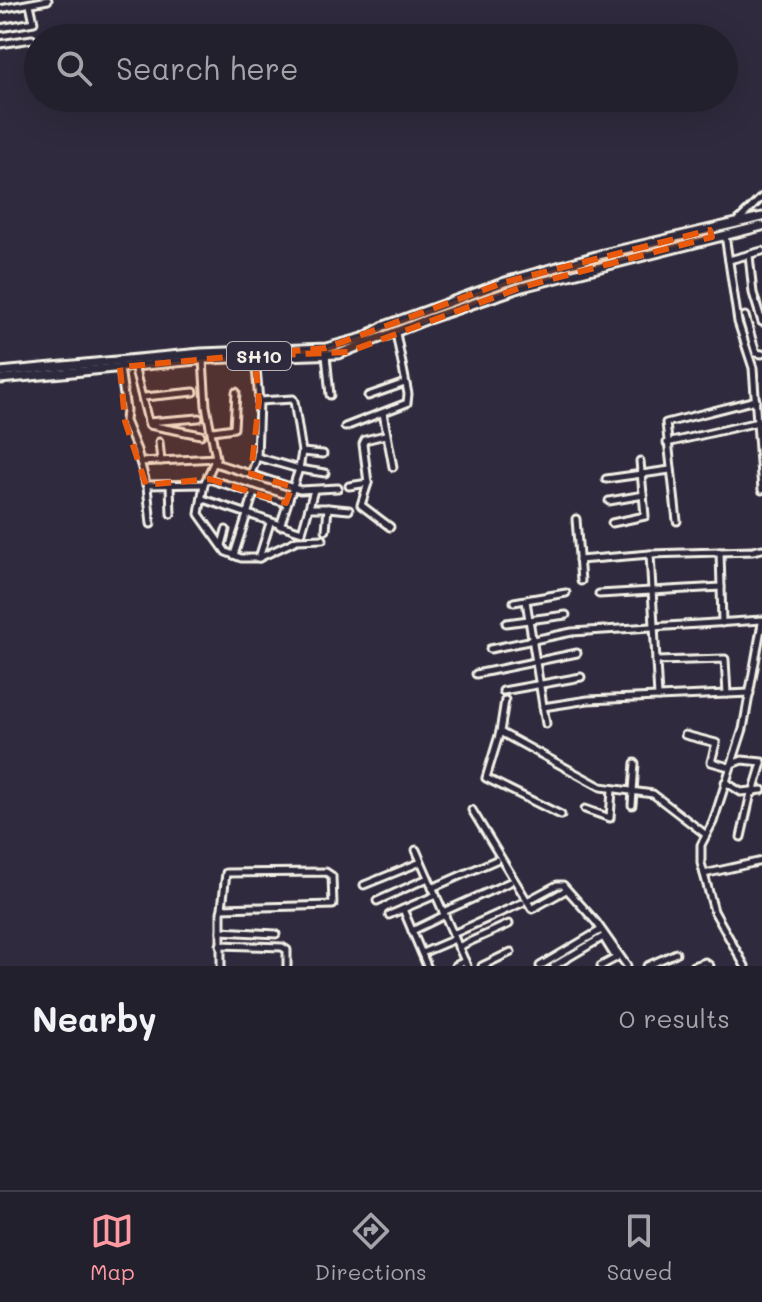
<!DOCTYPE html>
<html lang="en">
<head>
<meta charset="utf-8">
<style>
	:root { --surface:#23202e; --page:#2f2d3a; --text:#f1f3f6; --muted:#a3a3aa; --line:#403e4a; --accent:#ff9aa2 }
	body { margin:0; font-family:Mali,sans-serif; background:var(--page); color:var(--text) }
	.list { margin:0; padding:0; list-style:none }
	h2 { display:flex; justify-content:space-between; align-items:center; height:104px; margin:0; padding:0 32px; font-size:34px }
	h2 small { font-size:26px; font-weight:400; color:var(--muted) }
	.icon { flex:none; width:44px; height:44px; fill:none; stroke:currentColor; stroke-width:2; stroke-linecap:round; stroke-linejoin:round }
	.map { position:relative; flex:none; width:762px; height:966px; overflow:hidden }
	.search { position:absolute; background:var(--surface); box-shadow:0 8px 32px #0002; left:24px; right:24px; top:24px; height:88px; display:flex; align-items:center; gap:20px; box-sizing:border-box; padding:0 28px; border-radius:44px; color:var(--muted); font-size:30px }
	.sheet { height:224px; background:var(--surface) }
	nav { display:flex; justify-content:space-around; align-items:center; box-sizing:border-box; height:112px; border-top:2px solid var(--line); background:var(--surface); font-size:22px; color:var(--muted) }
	nav a { display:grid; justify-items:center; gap:4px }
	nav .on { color:var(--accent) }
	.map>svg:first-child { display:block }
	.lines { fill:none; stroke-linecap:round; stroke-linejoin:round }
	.minor-casing { stroke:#f4f1e8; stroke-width:11 }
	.major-casing { stroke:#f4f1e8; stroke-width:13 }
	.minor { stroke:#2f2a3d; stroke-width:5 }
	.major { stroke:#2f2a3d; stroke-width:7 }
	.marked { fill:#e8590c; fill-opacity:0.2; stroke:#e8590c; stroke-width:6; stroke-dasharray:16 10; stroke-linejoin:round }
	.labels { text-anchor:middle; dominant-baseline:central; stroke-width:6; stroke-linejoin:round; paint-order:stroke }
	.shield { fill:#2f2a3d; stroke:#b9b5b5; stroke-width:2 }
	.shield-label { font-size:18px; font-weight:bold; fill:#f4f1e8 }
</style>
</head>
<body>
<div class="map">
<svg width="762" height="966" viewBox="0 0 762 966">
	<rect width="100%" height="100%" fill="#2f2a3d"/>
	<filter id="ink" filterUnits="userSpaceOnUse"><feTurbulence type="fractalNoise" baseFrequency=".0125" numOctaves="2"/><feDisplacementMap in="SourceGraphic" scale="16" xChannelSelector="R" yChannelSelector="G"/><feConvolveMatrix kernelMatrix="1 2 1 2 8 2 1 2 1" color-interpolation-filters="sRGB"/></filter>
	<g filter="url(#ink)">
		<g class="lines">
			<g class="minor-casing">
				<g id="minor">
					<polyline points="0,9 48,0"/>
					<polyline points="0,28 34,22 30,4"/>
					<polyline points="0,44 32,39"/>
					<polyline points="737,222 762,197"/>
					<polyline points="725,235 738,322 753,368 762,490"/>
					<polyline points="749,255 753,293 762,322"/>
					<polyline points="729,260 762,251"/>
					<polyline points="745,316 756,353 762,354"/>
					<polyline points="326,355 330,395"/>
					<polyline points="255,357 259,401 257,457"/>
					<polyline points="203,360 206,406 216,458 204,484 199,514 226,552 241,558 259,558 297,540 323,539"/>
					<polyline points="134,366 149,425 201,435"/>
					<polyline points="120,367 126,410 125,421 137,450 147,487 151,524"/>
					<polyline points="368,396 405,383"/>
					<polyline points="144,397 194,392"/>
					<polyline points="259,401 293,399"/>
					<polyline points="294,401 302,452"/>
					<polyline points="383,413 393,467"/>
					<polyline points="148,422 199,418"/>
					<polyline points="345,427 407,403 408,394 396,333"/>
					<polyline points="213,431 234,428 236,392"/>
					<polyline points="159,442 161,461"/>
					<polyline points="667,443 758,422"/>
					<polyline points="140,462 216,458"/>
					<polyline points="215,463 300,490 338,488"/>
					<polyline points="251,474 257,457 299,469 325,473"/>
					<polyline points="209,479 286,503"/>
					<polyline points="606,479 670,470"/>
					<polyline points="368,483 361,505 390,527"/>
					<polyline points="146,485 204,484"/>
					<polyline points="170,485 171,514"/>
					<polyline points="349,486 368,483 363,444 365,440 385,435"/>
					<polyline points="203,499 302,532 314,490"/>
					<polyline points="609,501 644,495"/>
					<polyline points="310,508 328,508 326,530"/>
					<polyline points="328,508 349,510"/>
					<polyline points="576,519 581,581"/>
					<polyline points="677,521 666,423 756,400"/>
					<polyline points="612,523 645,516 640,461"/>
					<polyline points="280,526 299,469 302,452 323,454"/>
					<polyline points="222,545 226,530"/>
					<polyline points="720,552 722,623"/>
					<polyline points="650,554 658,697"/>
					<polyline points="234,555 254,493"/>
					<polyline points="259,558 270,523"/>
					<polyline points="579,560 650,554 753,551 762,549"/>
					<polyline points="599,594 721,587"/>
					<polyline points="526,601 546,724"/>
					<polyline points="514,602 566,593"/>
					<polyline points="506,623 566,615"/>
					<polyline points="490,649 572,632 762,620"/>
					<polyline points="656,661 725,659 727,694"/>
					<polyline points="476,674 577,653"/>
					<polyline points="503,691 581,677"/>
					<polyline points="505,700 500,732 486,778 561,815"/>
					<polyline points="543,707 588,700 750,693"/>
					<polyline points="500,732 601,787 653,794 705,834"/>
					<polyline points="685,735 716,743 711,762 729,767"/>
					<polyline points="732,764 742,760 762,762"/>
					<polyline points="725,782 741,792 762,790"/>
					<polyline points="753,793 762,763"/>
					<polyline points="632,805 635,763"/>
					<polyline points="585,809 610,818 612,790"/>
					<polyline points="472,810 532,909 566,890"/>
					<polyline points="741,837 751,793"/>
					<polyline points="416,850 467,966"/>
					<polyline points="704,874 762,861"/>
					<polyline points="364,885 421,862"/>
					<polyline points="432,888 496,860"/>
					<polyline points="377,901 428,878"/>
					<polyline points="527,901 557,885 563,885 596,922 627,966"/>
					<polyline points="403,909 427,966"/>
					<polyline points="443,912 510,882"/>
					<polyline points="389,915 436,895"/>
					<polyline points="221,931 276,934"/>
					<polyline points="412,931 445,915"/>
					<polyline points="453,934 522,903"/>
					<polyline points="220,945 282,947 287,950 287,966"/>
					<polyline points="458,947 509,924"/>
					<polyline points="422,953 455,939"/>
					<polyline points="221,966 221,912 222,908 226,873 326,872 332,876 333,905 222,908"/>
					<polyline points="455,966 465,961"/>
					<polyline points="482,966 511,952"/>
					<polyline points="540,966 601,930"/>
					<polyline points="554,966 603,937 616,958 601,966"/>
					<polyline points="647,966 676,953"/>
					<polyline points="693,966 705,962 710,966"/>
					<polyline points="745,966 714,911 701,863 701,845 713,822 743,729 762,623"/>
				</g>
			</g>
			<g class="major-casing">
				<g id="major">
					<polyline points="0,372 201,353 326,348 363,338 384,326 505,282 603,254 762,217"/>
					<polyline points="0,379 207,359 339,354 428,319 522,287 762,226"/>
				</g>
			</g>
			<use href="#minor" class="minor"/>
			<use href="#major" class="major"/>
		</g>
	</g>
	<path class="marked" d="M710 230 712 237 522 287 348 352 255 356 259 401 251 474 292 487 286 503 209 479 146 485 125 421 120 367 326 348 505 282Z"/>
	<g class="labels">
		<rect class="shield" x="227" y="342" width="64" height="28" rx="6"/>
		<g class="shield-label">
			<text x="259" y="356">SH10</text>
		</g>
	</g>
</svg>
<div class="search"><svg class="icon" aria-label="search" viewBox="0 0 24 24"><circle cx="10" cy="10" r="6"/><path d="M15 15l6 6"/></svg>Search here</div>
</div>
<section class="sheet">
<h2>Nearby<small>0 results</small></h2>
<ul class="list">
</ul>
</section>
<nav>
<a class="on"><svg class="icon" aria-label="map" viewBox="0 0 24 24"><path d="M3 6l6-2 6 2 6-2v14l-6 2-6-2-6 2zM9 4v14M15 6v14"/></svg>Map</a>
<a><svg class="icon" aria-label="directions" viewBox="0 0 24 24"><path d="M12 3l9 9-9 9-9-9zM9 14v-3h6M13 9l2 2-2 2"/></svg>Directions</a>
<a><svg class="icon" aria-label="saved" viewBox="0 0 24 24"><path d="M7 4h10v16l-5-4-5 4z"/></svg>Saved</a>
</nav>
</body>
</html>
